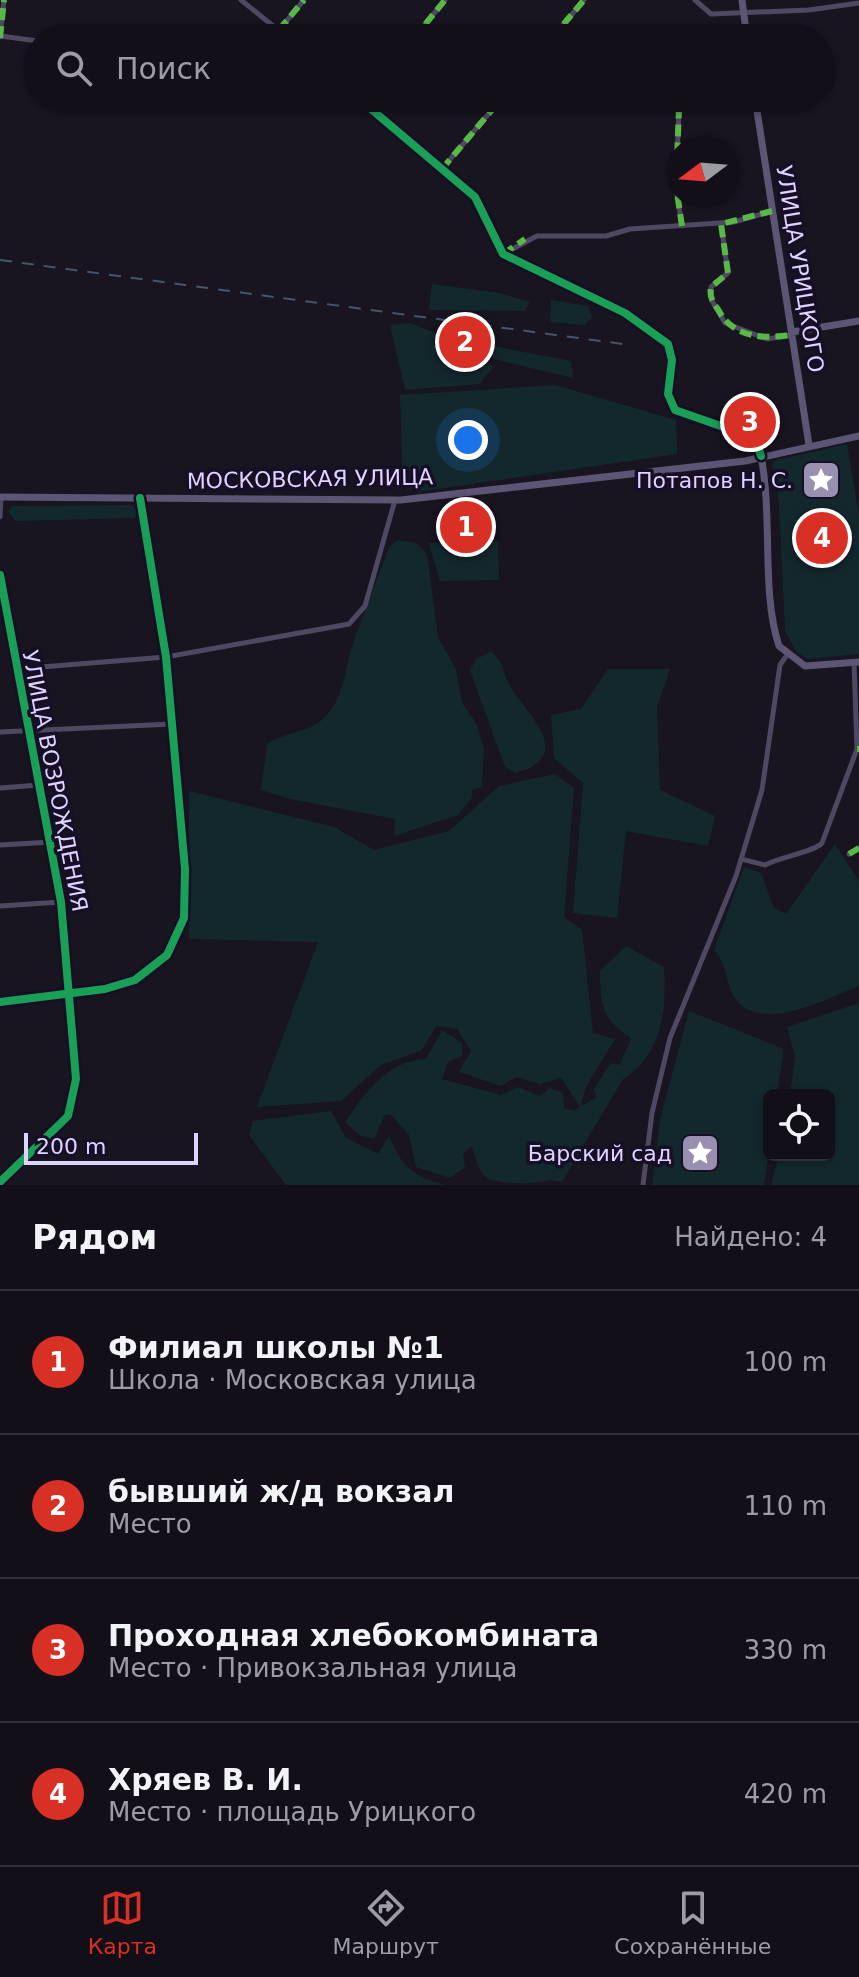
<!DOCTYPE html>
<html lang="ru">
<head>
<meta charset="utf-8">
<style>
	:root { --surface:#120f18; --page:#1f1d25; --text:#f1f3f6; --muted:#9c9ca2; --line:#312f37; --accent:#d93025 }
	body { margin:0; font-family:"DejaVu Sans",sans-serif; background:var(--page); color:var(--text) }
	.controls { position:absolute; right:24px; bottom:24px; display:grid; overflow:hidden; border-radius:12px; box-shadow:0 2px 6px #0004 }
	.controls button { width:72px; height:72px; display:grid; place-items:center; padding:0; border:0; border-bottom:2px solid var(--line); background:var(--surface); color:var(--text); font:40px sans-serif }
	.compass { position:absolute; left:667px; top:136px; width:72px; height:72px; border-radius:50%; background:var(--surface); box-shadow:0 2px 6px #0004; rotate:254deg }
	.scale { position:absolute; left:24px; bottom:20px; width:174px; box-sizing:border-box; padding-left:8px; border:4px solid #dfd3ff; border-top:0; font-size:22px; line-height:28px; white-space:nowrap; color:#dfd3ff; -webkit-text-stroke:6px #160f25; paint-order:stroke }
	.you { position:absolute; left:468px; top:440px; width:28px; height:28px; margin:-20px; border:6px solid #fff; border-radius:50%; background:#1a73e8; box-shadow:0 0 0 12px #1a73e833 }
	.badge { display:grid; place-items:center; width:52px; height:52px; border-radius:50%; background:var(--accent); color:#fff; font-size:26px; font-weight:700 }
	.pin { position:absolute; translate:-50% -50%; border:4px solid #fff; box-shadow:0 2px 8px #0006 }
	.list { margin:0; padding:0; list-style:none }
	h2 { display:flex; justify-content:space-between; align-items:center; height:104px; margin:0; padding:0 32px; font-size:34px }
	h2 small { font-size:26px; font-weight:400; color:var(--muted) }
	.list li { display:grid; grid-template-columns:52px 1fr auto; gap:24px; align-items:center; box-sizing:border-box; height:144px; padding:0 32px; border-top:2px solid var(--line) }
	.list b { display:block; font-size:30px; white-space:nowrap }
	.list p { margin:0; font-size:26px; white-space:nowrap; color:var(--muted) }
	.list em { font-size:26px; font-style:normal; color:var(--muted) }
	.icon { flex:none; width:44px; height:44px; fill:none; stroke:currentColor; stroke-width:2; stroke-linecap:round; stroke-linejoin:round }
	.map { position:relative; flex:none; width:859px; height:1185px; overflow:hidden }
	.search { position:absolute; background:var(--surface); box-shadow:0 2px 6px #0004; left:24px; right:24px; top:24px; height:88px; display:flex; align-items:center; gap:20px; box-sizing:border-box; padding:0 28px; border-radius:44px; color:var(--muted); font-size:30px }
	.sheet { height:680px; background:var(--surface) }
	nav { display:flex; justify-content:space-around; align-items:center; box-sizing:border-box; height:112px; border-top:2px solid var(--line); background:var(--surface); font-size:22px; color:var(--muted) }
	nav a { display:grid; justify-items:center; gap:4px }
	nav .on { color:var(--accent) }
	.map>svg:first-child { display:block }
	.green { fill:#13282d }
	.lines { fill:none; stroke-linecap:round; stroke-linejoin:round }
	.street { stroke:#4e4861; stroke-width:5 }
	.secondary { stroke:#5c5573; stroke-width:7 }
	.rail { stroke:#47556b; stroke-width:2; stroke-dasharray:12 10; stroke-linecap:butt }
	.quiet { stroke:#58b947; stroke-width:6; stroke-dasharray:12 6; stroke-linecap:butt }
	.cycleway-casing { stroke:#160f25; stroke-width:13 }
	.cycleway { stroke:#1a9f57; stroke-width:8 }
	.labels { text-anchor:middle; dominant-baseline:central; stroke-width:7; stroke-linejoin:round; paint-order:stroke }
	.street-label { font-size:22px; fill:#dfd3ff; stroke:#160f25 }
	.poi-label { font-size:22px; fill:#dfd3ff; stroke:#160f25; text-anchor:end }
</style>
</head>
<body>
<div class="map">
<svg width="859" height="1185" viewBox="0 0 859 1185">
	<rect width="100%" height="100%" fill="#181420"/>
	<g class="green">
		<polygon points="432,284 500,293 530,302 525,311 429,310"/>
		<polygon points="551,300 588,306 592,318 584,325 550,322"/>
		<path d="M410 323C439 336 474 342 493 367L480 384 405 390 390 325Z"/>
		<polygon points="493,346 571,361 573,378 493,359"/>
		<polygon points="555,385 676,420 677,454 417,492 403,487 400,395"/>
		<polygon points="847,444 859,516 859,654 807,659 796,651 785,631 779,502 772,465 776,460"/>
		<polygon points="132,505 137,511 135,518 16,521 8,512 12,506"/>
		<path d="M398 540 416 543 427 554 438 637 456 670 462 703 476 723 484 749 482 787 472 790V798L458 815 394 836 395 819 290 799 261 790 267 744C284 732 308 733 323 719 346 698 344 667 354 640 366 609 378 578 389 547Z"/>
		<polygon points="498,541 499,580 440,581 429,543"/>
		<path d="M491 652C504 661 502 671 509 684 523 711 579 755 516 773L505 767 470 670 476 659Z"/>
		<polygon points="608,669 670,669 657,707 660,790 715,816 708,846 626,831 617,918 573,913 583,783 554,758 551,715 581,709"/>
		<path d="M555 774 574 788 564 917 582 930 593 1033 615 1039 586 1087 581 1106 596 1098 594 1088 611 1063 620 1065 631 1038C602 1019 600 1005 600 971L626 946 664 967C667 1008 662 1056 623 1079L562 1182 550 1180C536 1185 495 1185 484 1176 478 1167 475 1155 471 1146L463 1154 465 1167 450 1178 416 1167 409 1135 390 1114 384 1116 374 1139 359 1135 345 1122C366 1093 387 1060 426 1059L442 1030 462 1043V1056L448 1062 442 1079 501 1095 518 1087 539 1096 550 1088 563 1093 564 1108 574 1111 580 1107 561 1078 540 1084 516 1077 501 1086 459 1072 471 1051 457 1029 436 1026 422 1050 381 1065 341 1101 257 1107 318 942 189 939V791L334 827 374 850 449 831 499 786Z"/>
		<path d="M835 844 859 881V986C828 998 756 1037 733 995 725 980 727 963 714 950L744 867 761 873 774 908 786 914Z"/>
		<polygon points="859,1003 859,1185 771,1185 779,1155 829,1155 829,1095 790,1095 795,1056 787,1027"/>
		<polygon points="689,1011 784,1049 777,1095 769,1095 769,1151 764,1185 652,1185 660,1119"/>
		<path d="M331 1111 346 1138 378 1154 389 1136C402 1167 412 1176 445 1185H286L249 1135 253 1121Z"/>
	</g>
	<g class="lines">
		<g class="street">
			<polyline points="241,0 288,38"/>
			<polyline points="695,0 711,14 809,10 859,3"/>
			<polyline points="279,30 304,0"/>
			<polyline points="0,36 38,41"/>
			<polyline points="0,37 4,0"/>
			<polyline points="414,38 445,0"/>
			<polyline points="552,38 584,0"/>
			<polyline points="358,98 475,197 503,254 625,313 668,344 672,360 668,394 675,410 755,438 761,456"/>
			<polyline points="442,169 502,98"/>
			<polyline points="721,224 728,273 711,287 712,301 725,323 767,339 792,335"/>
			<polyline points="682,226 676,186 679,108 692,98"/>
			<polyline points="503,254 537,236 606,236 630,229 734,222 772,211"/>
			<polyline points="0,517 1,497"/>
			<polyline points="0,575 61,902 76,1079 68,1116 0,1182"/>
			<polyline points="16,669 166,657 349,624 365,606 395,500"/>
			<polyline points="0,732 172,724"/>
			<polyline points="0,788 39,785"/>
			<polyline points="0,845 52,842"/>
			<polyline points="849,854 859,848"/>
			<path d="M741 859 765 865C780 857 814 852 822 843L857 749 854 662"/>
			<polyline points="0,906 61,902"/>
			<polyline points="0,1002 105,989 135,980 167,955 184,918 185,869 166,657 140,498"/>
			<polyline points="643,1185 652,1113 670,1038 736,876 762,790 780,665 787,655"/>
		</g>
		<g class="secondary">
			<polyline points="742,0 747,38"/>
			<polyline points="755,98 809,445"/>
			<polyline points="792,332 859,321"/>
			<path d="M761 456C773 517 761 592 779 646L805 666 859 662"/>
			<polyline points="0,497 401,500 745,461 859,436"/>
		</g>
		<polyline class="rail" points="0,260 630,345"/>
		<g class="quiet">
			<polyline points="279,30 304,0"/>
			<polyline points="0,38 4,0"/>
			<polyline points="414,38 445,0"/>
			<polyline points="552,38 584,0"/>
			<polyline points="442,169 502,98"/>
			<path d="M772 211 721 224 728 273 711 287C709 298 713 302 719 311 734 338 763 339 792 335"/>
			<polyline points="682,226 676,186 679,108 692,98"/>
			<polyline points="503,254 525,239"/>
			<polyline points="857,749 859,749"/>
			<polyline points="849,854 859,848"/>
		</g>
		<g class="cycleway-casing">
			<g id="cycleway">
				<polyline points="358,98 475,197 503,254 625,313 668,344 672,360 668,394 675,410 755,438 761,456"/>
				<polyline points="0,575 61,902 76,1079 68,1116 0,1182"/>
				<polyline points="0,1002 105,989 135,980 167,955 184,918 185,869 166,657 140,498"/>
			</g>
		</g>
		<use href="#cycleway" class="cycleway"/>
	</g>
	<defs>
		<g id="sight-square" transform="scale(2)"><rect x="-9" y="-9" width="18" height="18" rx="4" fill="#9990b1" stroke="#160f25"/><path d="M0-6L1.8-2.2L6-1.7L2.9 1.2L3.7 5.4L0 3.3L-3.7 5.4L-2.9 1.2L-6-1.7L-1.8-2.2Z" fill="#fff"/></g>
	</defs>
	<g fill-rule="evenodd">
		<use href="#sight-square" x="821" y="480"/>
		<use href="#sight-square" x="700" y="1153"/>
	</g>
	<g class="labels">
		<g class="street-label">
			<text transform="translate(800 269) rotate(81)">УЛИЦА УРИЦКОГО</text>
			<text transform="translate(310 479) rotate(-1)">МОСКОВСКАЯ УЛИЦА</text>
			<text transform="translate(55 781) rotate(79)">УЛИЦА ВОЗРОЖДЕНИЯ</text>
		</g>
		<g class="poi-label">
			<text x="793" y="480">Потапов Н. С.</text>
			<text x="672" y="1153">Барский сад</text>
		</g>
	</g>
</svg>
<div class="controls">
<button><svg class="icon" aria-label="locate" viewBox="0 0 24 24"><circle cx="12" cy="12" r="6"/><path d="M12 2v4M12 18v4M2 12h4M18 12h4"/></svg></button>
</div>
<svg class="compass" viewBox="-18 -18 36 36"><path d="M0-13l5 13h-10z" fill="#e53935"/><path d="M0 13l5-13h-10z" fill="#9c9ca2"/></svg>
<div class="scale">200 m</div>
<div class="you"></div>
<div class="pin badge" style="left:466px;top:527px">1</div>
<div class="pin badge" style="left:465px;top:342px">2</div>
<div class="pin badge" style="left:750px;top:422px">3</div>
<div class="pin badge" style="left:822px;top:538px">4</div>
<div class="search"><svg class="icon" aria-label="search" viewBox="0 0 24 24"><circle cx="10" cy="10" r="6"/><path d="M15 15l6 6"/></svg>Поиск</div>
</div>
<section class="sheet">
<h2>Рядом<small>Найдено: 4</small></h2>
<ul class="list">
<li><span class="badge">1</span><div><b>Филиал школы №1</b><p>Школа · Московская улица</p></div><em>100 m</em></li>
<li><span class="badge">2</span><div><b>бывший ж/д вокзал</b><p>Место</p></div><em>110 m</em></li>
<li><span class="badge">3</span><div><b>Проходная хлебокомбината</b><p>Место · Привокзальная улица</p></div><em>330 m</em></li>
<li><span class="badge">4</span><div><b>Хряев В. И.</b><p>Место · площадь Урицкого</p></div><em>420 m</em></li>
</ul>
</section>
<nav>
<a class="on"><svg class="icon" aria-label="map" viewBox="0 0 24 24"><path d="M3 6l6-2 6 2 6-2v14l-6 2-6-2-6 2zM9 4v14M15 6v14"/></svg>Карта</a>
<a><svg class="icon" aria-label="directions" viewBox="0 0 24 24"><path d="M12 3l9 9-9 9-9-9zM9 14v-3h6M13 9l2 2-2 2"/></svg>Маршрут</a>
<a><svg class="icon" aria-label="saved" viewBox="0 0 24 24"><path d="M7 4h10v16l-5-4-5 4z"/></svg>Сохранённые</a>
</nav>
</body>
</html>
